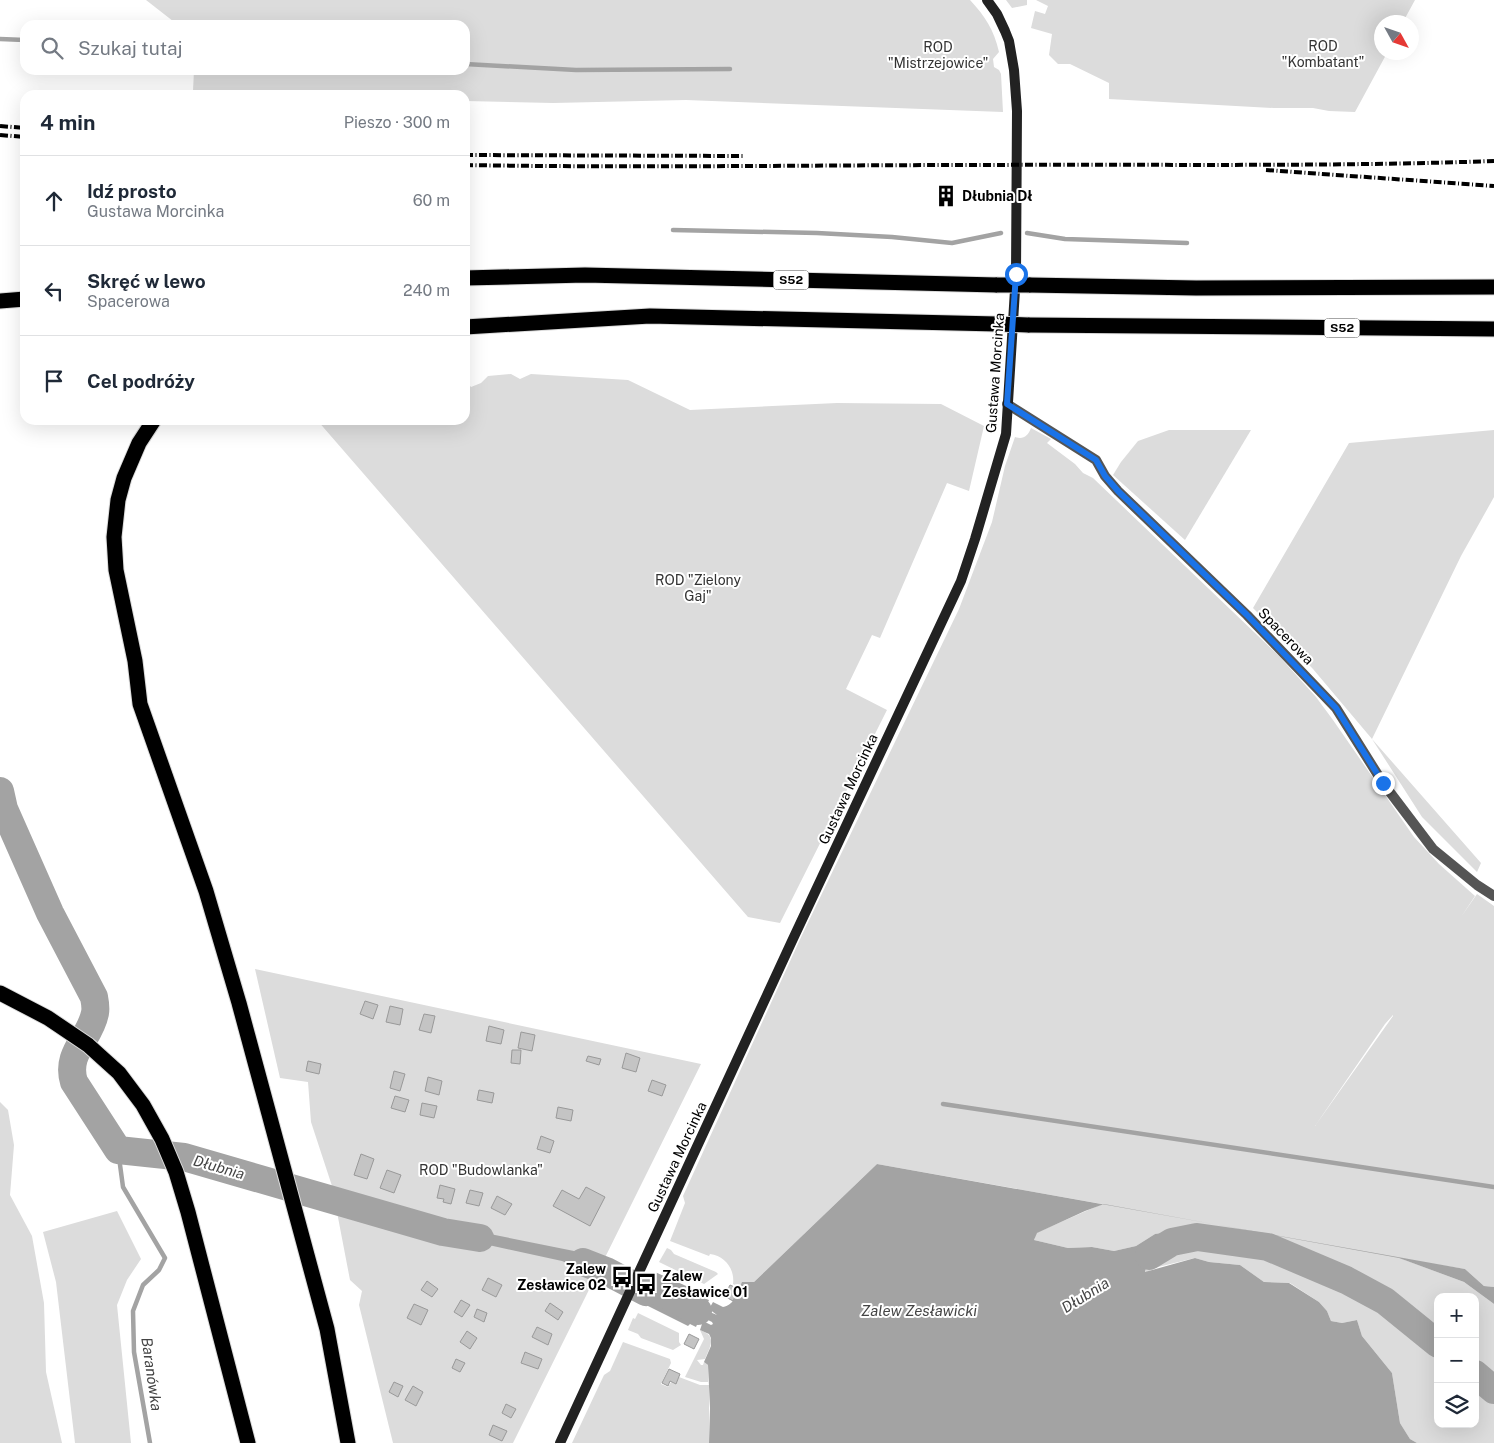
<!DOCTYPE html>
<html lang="pl">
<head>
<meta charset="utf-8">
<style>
	:root { --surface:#fff; --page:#f2f2f3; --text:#1f2937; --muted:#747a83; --line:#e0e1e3 }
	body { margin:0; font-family:"Public Sans",sans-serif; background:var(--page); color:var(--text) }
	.controls { position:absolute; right:15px; bottom:15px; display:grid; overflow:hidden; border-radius:10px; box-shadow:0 5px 20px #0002 }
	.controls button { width:45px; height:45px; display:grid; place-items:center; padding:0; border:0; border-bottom:1px solid var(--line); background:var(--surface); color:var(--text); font:25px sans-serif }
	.compass { position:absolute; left:1374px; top:15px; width:45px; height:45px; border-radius:50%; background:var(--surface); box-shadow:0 5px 20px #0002; rotate:130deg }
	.stop { position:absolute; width:15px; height:15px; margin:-11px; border:4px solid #1a73e8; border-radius:50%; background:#fff }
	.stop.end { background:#1a73e8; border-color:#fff; box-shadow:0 1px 5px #0008 }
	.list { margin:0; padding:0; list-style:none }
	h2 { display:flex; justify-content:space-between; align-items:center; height:65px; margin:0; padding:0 20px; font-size:21px }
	h2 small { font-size:16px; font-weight:400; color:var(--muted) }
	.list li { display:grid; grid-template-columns:32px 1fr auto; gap:15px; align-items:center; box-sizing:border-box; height:90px; padding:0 20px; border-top:1px solid var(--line) }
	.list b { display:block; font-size:19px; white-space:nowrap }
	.list p { margin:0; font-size:16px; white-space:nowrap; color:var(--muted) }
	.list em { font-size:16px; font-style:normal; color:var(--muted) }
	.icon { flex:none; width:28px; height:28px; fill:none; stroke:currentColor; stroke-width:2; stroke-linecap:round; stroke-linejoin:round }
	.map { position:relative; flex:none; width:1494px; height:1443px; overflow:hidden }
	.search { position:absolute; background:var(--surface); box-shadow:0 5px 20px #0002; left:20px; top:20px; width:450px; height:55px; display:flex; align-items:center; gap:12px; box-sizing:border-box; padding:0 18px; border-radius:15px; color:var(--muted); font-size:19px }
	.panel { position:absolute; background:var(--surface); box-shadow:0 5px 20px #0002; left:20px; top:90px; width:450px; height:335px; border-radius:15px }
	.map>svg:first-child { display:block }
	.green { fill:#dcdcdc; fill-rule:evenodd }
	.water { fill:#a3a3a3 }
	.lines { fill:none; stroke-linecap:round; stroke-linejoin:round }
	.stream { stroke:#a3a3a3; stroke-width:4.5 }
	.river { stroke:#a3a3a3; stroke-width:28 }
	.building { fill:#c4c4c4; stroke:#999 }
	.highway-casing { stroke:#dbdbdb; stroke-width:17 }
	.street { stroke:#555; stroke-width:10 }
	.secondary { stroke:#222; stroke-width:10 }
	.highway { stroke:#000; stroke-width:15 }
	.rail { stroke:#000; stroke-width:4; stroke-dasharray:8 2.5 1 2.5; stroke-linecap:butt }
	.highway-bridge-casing { stroke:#dbdbdb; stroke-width:17; stroke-linecap:butt }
	.highway-bridge { stroke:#000; stroke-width:15 }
	.route { stroke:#1a73e8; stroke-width:6 }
	.labels { text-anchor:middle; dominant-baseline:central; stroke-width:4; stroke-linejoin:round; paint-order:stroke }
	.shield { fill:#fff; stroke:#4c4c4c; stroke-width:1 }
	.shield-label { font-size:12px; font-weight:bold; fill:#000 }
	.park-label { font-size:14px; fill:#333; stroke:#fff }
	.poi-label { font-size:14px; font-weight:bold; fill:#000; stroke:#fff; text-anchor:start }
	.street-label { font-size:14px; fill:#000; stroke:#fff }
	.water-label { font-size:15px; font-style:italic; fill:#444; stroke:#fff }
</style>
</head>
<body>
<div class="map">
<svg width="1494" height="1443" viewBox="0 0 1494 1443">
	<rect width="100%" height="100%" fill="#fff"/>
	<g class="green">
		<path d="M146 0H970C985 16 994 30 999 52L993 59 994 67 999 70 1001 74 1003 112 686 100 553 103 465 101V95H268L193 91 194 70H465V25H178Z"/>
		<polygon points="1006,0 1027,0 1027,5 1012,8"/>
		<polygon points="1036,0 1415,0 1403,22 1382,22 1382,52 1387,53 1355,112 1329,111 1313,108 1274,108 1109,99 1109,83 1070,64 1058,64 1049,55 1052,34 1031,28 1035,11 1045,14 1048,6"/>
		<polygon points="511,374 520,379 531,374 628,380 690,410 837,403 941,404 984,426 969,491 947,483 880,638 872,635 846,689 887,710 780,923 748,917 317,420 465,420 465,380 471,387 481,383 488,376"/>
		<path d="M1031 428 1051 439 1047 443 1075 464 1083 473 1093 478 1279 656 1316 697 1333 720 1414 837 1439 864 1475 896 1461 917 1477 894 1494 906V1287L1484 1286 1465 1269 1402 1259 1464 1282 1494 1304V1443H1417L1410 1439 1400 1423 1392 1373 1362 1336 1357 1320 1342 1323 1331 1321 1327 1311 1319 1302 1290 1283 1264 1282 1240 1265 1209 1262 1195 1258 1158 1267 1145 1273 1147 1264 1181 1244 1155 1234 1136 1246 1114 1251 1092 1247 1068 1248 1034 1240 1036 1233 1102 1204 877 1164 753 1283 743 1282 740 1288 733 1284C735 1269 725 1256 710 1254L709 1256 670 1241 685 1203 683 1196 802 935 959 609 992 522 1005 466 1015 437C1023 440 1028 436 1031 428ZM1393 1015V1016L1315 1126 1385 1024ZM1438 1297H1475V1424H1438Z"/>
		<polygon points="1169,430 1251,430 1185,540 1113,475 1121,462 1138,441"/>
		<polygon points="1494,430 1494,497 1461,556 1372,739 1481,863 1477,872 1422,817 1372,739 1313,669 1253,608 1349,443"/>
		<polygon points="255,969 701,1064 513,1443 393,1443 359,1305 362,1291 350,1280 332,1186 311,1122 308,1082 280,1078"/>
		<polygon points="0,1102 8,1110 14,1145 10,1195 32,1236 44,1303 46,1372 62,1443 0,1443"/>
		<polygon points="117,1211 141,1259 127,1280 117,1305 131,1443 75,1443 56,1282 43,1232"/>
		<polygon points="667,1248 671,1250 674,1254 716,1272 718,1274 704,1284 659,1262"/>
		<polygon points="638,1313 679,1333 679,1342 681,1345 673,1350 641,1338 638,1334 628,1330 633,1318 635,1319"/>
		<path d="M700 1330C717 1336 711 1345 705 1359L697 1360 701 1365H703L704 1362 708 1365V1382H701L685 1377 704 1339Z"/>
		<polygon points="623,1342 670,1359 671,1363 661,1384 668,1387 671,1382 676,1384 679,1377 700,1385 709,1385 709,1443 572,1443 604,1375 610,1371"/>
	</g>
	<g class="water">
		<path d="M877 1164 1465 1269 1484 1286 1494 1287V1304L1464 1282 1399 1258 1104 1204 1085 1211 1037 1233 1034 1240 1068 1248 1092 1247 1114 1251 1136 1246 1155 1234 1186 1231 1181 1244 1147 1264 1145 1272 1195 1258 1209 1262 1240 1265 1264 1282 1289 1283 1319 1302 1327 1311 1331 1321 1342 1323 1357 1320 1362 1336 1392 1373 1400 1423 1410 1439 1417 1443H709L710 1408 708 1365 704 1362 711 1346V1338L709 1334 700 1330 703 1321 711 1325 713 1324 712 1322 702 1317 705 1310 717 1315 709 1309 713 1302 723 1307C735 1305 738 1291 742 1282H754Z"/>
		<polygon points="475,1231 574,1251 622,1266 614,1284 600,1274 594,1274 562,1261 466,1240 443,1232"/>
		<polygon points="655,1272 704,1294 704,1298 709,1300 705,1308 700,1306 697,1314 694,1314 649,1292 648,1294 699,1320 696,1327 690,1324 688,1326 640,1302"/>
	</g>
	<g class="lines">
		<g class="stream">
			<polyline points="0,39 25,40"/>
			<polyline points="465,64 576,70 730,69"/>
			<polyline points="673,230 817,233 892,237 952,243 1001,233"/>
			<polyline points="1027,233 1065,239 1187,243"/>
			<polyline points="943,1104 1494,1187"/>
			<polyline points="118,1150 123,1187 165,1258 159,1270 143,1285 133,1311 134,1352 150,1443"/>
		</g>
		<g class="river">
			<path d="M0 791 4 809 50 913 94 997C95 1002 96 1008 95 1013 90 1039 65 1053 74 1082L118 1150 184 1157 443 1232 480 1238"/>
			<polyline points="1149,1256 1172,1242 1197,1237 1268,1247 1346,1280 1385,1301 1438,1344"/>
			<polyline points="583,1262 606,1271 646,1292 651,1288 698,1311"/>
			<polyline points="1475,1374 1494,1390"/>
		</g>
	</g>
	<g class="building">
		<rect x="940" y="189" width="12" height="14"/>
		<polygon points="365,1001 378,1005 373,1019 360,1014"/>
		<polygon points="390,1006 403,1009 400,1025 386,1022"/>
		<polygon points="424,1014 435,1016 431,1033 419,1030"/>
		<polygon points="489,1026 504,1030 501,1044 486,1041"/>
		<polygon points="521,1032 535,1035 532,1051 518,1048"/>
		<polygon points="512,1050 521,1050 520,1064 511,1063"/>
		<polygon points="626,1053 640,1058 636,1072 622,1068"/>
		<polygon points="588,1056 601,1059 599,1065 586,1061"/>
		<polygon points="308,1061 321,1064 319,1074 306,1071"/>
		<polygon points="394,1071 405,1074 400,1091 390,1088"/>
		<polygon points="428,1077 442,1081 439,1095 425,1091"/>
		<polygon points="652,1080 666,1085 662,1096 648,1091"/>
		<polygon points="479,1090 494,1093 492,1103 477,1100"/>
		<polygon points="395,1096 409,1100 405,1112 391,1108"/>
		<polygon points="422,1103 437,1106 434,1118 420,1115"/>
		<polygon points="558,1107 573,1110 571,1121 556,1118"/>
		<polygon points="541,1136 554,1141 550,1153 537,1149"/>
		<polygon points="361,1154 374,1159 367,1179 354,1175"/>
		<polygon points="387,1170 401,1175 394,1193 380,1188"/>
		<polygon points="440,1185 455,1189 451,1204 443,1202 444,1199 437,1198"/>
		<polygon points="586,1187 605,1197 590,1226 553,1206 562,1190 579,1199"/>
		<polygon points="470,1190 483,1193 479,1206 466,1203"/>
		<polygon points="497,1196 512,1204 505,1215 491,1208"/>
		<polygon points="488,1278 502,1285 496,1297 482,1290"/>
		<polygon points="427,1281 438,1289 432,1297 421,1290"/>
		<polygon points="730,1285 739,1289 733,1301 724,1296"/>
		<polygon points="461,1300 470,1305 462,1317 454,1312"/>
		<polygon points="550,1303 563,1312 558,1320 545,1311"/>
		<polygon points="414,1304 428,1310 421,1325 407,1318"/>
		<polygon points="477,1309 487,1313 484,1322 474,1317"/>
		<polygon points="537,1327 552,1334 548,1345 532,1337"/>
		<polygon points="467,1331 477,1338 470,1349 460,1342"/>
		<polygon points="689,1334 699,1339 694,1349 684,1344"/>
		<polygon points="525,1352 542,1359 538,1369 521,1363"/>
		<polygon points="456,1359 465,1363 460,1372 452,1368"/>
		<polygon points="669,1369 680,1374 676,1384 670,1381 668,1386 662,1383"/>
		<polygon points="394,1382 403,1386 398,1397 389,1392"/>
		<polygon points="413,1386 423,1392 416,1406 405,1400"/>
		<polygon points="506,1404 516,1409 511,1418 502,1413"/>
		<polygon points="493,1425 507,1431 502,1441 489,1435"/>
	</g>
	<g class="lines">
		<g class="highway-casing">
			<g id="highway">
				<polyline points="465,278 585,275 997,285"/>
				<polyline points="1029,285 1196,288 1494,287"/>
				<polyline points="0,301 25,299"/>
				<polyline points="1028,325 1494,329"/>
				<polyline points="465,327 650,316 997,324"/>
				<polyline points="154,420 139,443 124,478 118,500 114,537 116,570 135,661 140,704 206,891 239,1003 327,1329 348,1443"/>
				<polyline points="0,993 48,1018 88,1045 119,1073 143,1105 162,1139 176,1172 188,1212 248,1443"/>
			</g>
		</g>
		<polyline class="street" points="1007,404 1096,460 1105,476 1118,491 1247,615 1336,708 1383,783 1433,849 1477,885 1494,896"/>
		<polyline class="secondary" points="560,1443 792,941 961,581 975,539 1006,434 1016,274 1017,111 1014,70 1009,41 1005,31 997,14 987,0"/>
		<use href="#highway" class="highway"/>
		<g class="rail">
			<polyline points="0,126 25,128"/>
			<polyline points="0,135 25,137"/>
			<polyline points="465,155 744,156"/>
			<path d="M465 165C637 168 810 165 982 165 1153 164 1324 167 1494 161"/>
			<polyline points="1266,170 1494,186"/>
		</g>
		<g class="highway-bridge-casing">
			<g id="highway-bridge">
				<polyline points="997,285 1029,285"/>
				<polyline points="997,324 1028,325"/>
			</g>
		</g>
		<use href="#highway-bridge" class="highway-bridge"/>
	</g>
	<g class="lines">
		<polyline class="route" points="1016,274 1007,404 1096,460 1105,476 1118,491 1247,615 1336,708 1383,783"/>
	</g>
	<defs>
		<g id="building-bare" transform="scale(1.725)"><path d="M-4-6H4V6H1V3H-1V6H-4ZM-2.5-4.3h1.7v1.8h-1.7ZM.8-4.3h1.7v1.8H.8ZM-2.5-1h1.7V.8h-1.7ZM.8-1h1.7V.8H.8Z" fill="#000" stroke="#fff" stroke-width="2.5" paint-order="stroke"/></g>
		<g id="bus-bare" transform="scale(1.725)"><path d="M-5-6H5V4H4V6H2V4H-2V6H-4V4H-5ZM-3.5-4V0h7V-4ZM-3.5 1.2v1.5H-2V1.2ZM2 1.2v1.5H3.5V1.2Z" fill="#000" stroke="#fff" stroke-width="2.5" paint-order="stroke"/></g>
	</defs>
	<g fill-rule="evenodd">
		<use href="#building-bare" x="946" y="196"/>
		<use href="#bus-bare" x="622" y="1277"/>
		<use href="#bus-bare" x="646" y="1284"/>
	</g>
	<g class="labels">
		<g class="shield">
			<rect x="773.5" y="270.5" width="35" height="19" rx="4"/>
			<rect x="1324.5" y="318.5" width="35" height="19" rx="4"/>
		</g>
		<g class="shield-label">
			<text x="791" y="280">S52</text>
			<text x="1342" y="328">S52</text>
		</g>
		<g class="park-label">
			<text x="1323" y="46">ROD<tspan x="1323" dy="16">"Kombatant"</tspan></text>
			<text x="938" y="47">ROD<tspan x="938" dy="16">"Mistrzejowice"</tspan></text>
			<text x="698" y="580">ROD "Zielony<tspan x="698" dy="16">Gaj"</tspan></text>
			<text x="481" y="1170">ROD "Budowlanka"</text>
		</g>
		<g class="poi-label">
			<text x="962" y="196">Dłubnia Dł</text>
			<text x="606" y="1269" text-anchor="end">Zalew<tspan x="606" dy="16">Zesławice 02</tspan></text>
			<text x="662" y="1276">Zalew<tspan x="662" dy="16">Zesławice 01</tspan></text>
		</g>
		<g class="street-label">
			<text transform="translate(995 373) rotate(-86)">Gustawa Morcinka</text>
			<text transform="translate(1286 636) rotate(46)">Spacerowa</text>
			<text transform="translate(848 789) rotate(-65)">Gustawa Morcinka</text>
			<text transform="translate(677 1157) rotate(-65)">Gustawa Morcinka</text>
		</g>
		<g class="water-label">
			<text transform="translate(219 1167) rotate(16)">Dłubnia</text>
			<text transform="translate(1085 1295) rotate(-32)">Dłubnia</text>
			<text x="919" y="1310">Zalew Zesławicki</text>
			<text transform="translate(152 1374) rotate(82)">Baranówka</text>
		</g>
	</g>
</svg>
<div class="controls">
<button>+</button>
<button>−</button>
<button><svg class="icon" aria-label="layers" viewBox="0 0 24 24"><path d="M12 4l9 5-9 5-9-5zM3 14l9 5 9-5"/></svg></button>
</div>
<svg class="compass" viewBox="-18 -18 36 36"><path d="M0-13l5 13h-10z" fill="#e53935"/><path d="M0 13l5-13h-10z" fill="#747a83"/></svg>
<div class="stop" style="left:1016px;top:274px"></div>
<div class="stop end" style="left:1383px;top:783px"></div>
<div class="search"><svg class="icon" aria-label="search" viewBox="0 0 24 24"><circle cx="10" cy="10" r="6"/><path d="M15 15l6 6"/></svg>Szukaj tutaj</div>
<section class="panel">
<h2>4 min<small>Pieszo · 300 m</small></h2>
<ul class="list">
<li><svg class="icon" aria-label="ahead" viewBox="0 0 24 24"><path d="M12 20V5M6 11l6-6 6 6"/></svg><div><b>Idź prosto</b><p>Gustawa Morcinka</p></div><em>60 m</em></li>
<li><svg class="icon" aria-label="left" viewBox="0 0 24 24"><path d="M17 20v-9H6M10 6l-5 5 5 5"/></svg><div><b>Skręć w lewo</b><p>Spacerowa</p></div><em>240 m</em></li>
<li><svg class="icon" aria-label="arrive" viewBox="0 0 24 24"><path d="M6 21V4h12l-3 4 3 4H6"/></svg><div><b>Cel podróży</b></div></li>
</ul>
</section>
</div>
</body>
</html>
